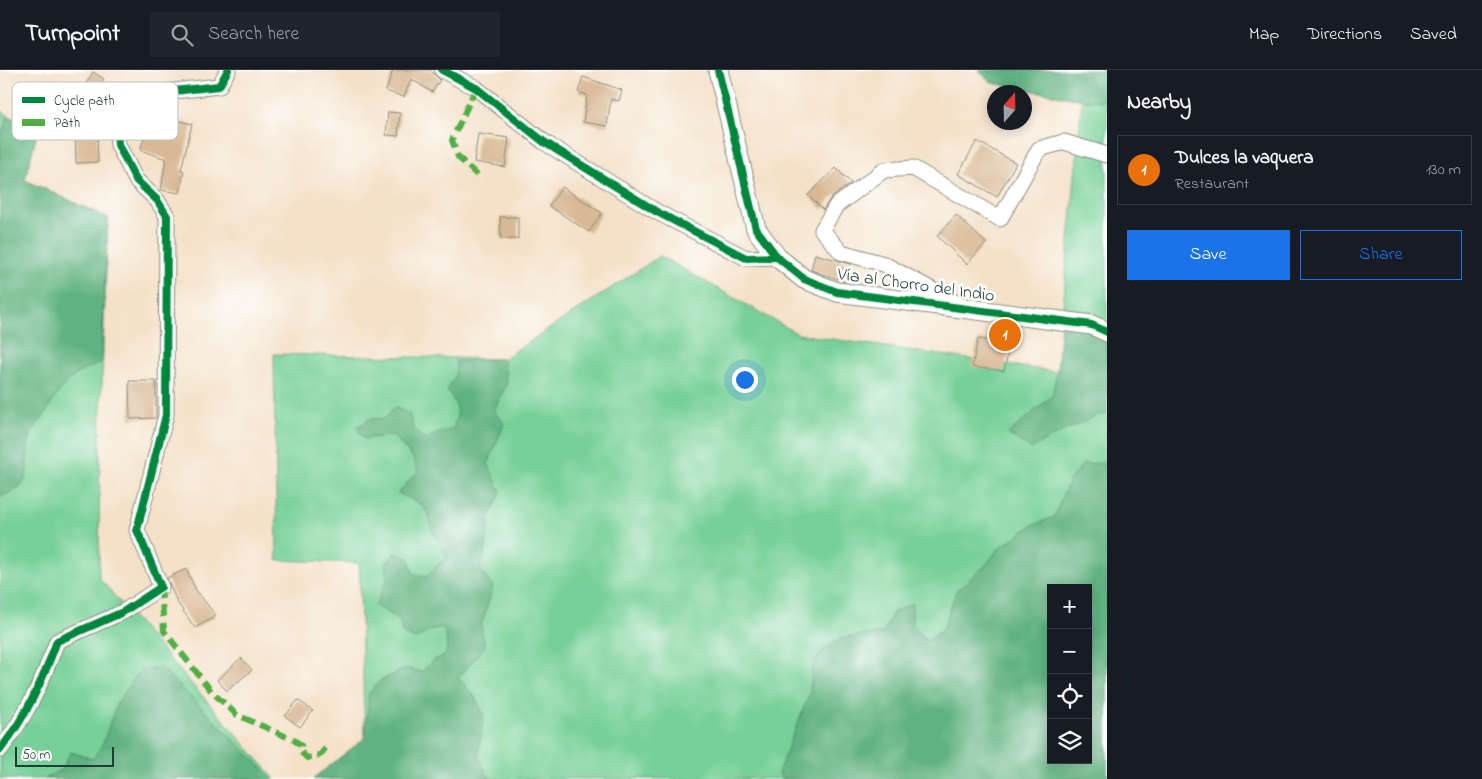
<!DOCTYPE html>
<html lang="en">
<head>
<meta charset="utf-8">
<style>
	:root { --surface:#171b24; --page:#20242c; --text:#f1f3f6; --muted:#9ea1a6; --line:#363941; --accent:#1a73e8 }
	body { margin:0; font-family:"Indie Flower",sans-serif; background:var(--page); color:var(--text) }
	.controls { position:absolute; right:15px; bottom:15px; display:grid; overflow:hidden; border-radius:0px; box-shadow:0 2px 12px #0003 }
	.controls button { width:45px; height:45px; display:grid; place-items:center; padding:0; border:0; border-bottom:1px solid var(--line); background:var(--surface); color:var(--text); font:25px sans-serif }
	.compass { position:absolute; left:987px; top:15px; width:45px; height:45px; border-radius:50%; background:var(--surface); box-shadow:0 2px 12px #0003; rotate:20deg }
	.scale { position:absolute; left:15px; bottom:12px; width:99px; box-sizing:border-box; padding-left:5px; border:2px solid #1f3d34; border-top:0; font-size:14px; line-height:18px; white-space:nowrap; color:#1f3d34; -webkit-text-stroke:4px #fff; paint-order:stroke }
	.you { position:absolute; left:744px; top:309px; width:18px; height:18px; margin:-12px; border:4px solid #fff; border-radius:50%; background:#1a73e8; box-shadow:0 0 0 8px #1a73e833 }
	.badge { display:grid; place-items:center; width:32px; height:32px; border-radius:50%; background:var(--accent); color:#fff; font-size:16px; font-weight:700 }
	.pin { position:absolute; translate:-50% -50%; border:2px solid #fff; box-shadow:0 1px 5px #0006 }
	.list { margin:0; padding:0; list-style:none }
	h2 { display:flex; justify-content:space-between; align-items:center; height:65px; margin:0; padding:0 20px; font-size:21px }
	h2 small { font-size:16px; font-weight:400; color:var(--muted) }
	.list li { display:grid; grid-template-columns:32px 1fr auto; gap:15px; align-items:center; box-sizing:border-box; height:70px; margin:0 10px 10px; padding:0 10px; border:1px solid var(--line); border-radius:0px }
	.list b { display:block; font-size:19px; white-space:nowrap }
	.list p { margin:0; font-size:16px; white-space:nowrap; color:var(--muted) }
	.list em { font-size:16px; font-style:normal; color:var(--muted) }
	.actions { display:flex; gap:10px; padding:15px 20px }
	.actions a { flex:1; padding:11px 0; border:1px solid var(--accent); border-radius:0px; text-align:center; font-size:18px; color:var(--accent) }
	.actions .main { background:var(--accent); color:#fff }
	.icon { flex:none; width:28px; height:28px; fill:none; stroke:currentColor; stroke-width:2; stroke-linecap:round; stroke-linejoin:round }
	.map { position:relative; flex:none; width:1107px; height:709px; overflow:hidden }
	header { display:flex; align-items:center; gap:30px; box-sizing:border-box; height:70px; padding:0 25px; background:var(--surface); border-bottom:1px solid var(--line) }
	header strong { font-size:24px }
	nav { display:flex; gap:28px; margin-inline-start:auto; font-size:18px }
	.search { width:350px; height:45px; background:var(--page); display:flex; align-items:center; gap:12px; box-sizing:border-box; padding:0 18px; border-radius:0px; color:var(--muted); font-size:19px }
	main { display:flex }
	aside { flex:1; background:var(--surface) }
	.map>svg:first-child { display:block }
	.green { fill:#77d097; stroke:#4b8666; fill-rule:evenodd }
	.forest { fill:#61b280; stroke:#40785a; fill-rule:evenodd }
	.building { fill:#d9b995 }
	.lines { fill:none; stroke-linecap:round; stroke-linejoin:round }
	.minor-casing { stroke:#8a8f7e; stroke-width:17 }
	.tertiary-casing { stroke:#8a8f7e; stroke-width:21 }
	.minor { stroke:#fff; stroke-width:15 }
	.tertiary { stroke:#fff; stroke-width:19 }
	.quiet { stroke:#52ad45; stroke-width:6; stroke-dasharray:12 6; stroke-linecap:butt }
	.cycleway-casing { stroke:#fff; stroke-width:11 }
	.cycleway { stroke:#00873e; stroke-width:8 }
	.labels { text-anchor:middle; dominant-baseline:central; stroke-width:5; stroke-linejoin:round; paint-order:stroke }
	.street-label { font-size:18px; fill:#1f3d34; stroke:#fff }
	.key { fill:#fff; stroke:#bcc5c2; stroke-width:1 }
	.key-label { font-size:14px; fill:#1f3d34 }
</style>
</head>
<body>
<header>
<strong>Turnpoint</strong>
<div class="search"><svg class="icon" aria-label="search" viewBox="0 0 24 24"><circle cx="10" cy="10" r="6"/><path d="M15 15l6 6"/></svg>Search here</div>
<nav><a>Map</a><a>Directions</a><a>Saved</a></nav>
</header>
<main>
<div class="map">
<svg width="1107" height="709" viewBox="0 0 1107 709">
	<rect width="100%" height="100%" fill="#fff"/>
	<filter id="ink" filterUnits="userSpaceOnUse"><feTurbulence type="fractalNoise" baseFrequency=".02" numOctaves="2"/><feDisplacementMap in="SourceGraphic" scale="10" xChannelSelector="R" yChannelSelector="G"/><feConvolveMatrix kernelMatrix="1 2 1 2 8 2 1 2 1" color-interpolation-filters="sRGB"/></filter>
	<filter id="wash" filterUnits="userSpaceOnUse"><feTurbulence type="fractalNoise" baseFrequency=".0096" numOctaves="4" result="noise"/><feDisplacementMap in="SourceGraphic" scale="20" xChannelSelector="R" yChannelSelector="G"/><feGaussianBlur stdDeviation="1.12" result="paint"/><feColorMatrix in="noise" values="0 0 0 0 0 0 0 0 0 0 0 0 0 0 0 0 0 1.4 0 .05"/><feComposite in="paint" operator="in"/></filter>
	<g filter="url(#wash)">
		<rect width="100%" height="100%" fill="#f4e1c8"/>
		<g class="green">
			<path d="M1082 30 1107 31V709H313L365 668 359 493 277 490 274 284 503 289 660 186 798 264 1057 302ZM1051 518H1088V690H1051Z"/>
			<polygon points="0,40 37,63 25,110 108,148 100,364 99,508 275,709 0,709"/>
		</g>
		<g class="forest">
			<polygon points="978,0 1107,0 1107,31 1082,30 992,13"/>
			<path d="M8 46 37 63 25 110 108 148 101 293C68 304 61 317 44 346 41 352 33 358 31 365 20 394 41 413 0 427V69Z"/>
			<path d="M1061 252 1107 262V344C1094 344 1089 350 1078 355 1061 362 1047 369 1031 379L1008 364 1052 326 1057 302Z"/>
			<path d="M503 289 507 314 494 340 504 354 488 394 501 422 489 449 486 478 480 499 493 517 481 556 485 576 458 608 473 624 484 644 478 685 487 705 492 709H313L365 668 369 624 380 611 407 598 421 602 432 591 446 585 447 571 443 557 429 561 416 569 402 563 400 550 376 536 387 509 386 494 395 483 409 488 413 503 427 507 447 486 432 461 430 448 423 435 398 423 418 401 413 388 393 365 364 369 357 357 370 349 385 348 395 338 409 343 413 358 424 369 438 363 452 360C461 342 458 336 447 319L455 307 456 291Z"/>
			<path d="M1107 393V709H783L778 703 810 622 812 598 822 581 839 568 883 563 893 543 912 533V554L926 571 943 560 956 521 986 495 999 478 1033 455 1054 447 1069 411 1083 394ZM1051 518H1088V690H1051Z"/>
			<polygon points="162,598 273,709 45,709 62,699 71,682 93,689 103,673 117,633 141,599"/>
		</g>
		<g id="blocks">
			<g class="building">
				<polygon points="393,0 430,0 440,10 432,22 411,9 404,27 386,21"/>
				<polygon points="93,2 104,9 98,19 121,24 112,48 94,44 96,37 78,27"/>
				<polygon points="583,7 622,20 619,31 611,29 607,56 583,52 587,25 578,22"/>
				<polygon points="155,35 174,41 171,49 192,54 181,100 184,101 180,123 161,120 166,89 140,80"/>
				<polygon points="388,42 400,43 398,66 386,65"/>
				<polygon points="75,57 97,57 98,92 76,93"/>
				<polygon points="478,64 509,68 505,97 474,92"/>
				<polygon points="977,71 1016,93 997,127 958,104"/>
				<polygon points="836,98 851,113 830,129 823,140 808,125"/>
				<polygon points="562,117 602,143 589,162 549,136"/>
				<polygon points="956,145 986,173 967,194 937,166"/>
				<polygon points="500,147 518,147 518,169 501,169"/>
				<polygon points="815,184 851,194 846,212 811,200"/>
				<polygon points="978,269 1010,274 1004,301 972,297"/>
				<polygon points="129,311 156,311 156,348 130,349"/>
				<polygon points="186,499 196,520 216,546 195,558 177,532 167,508"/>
				<polygon points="241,588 252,600 227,621 217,610"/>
				<polygon points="298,630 313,641 300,657 285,646"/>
			</g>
		</g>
	</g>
	<g filter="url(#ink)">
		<use href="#blocks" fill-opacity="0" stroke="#8a8f7e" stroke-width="1"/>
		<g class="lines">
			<g class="minor-casing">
				<g id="minor">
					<polyline points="442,0 476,18 544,72 657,142 746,188 777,187"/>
					<polyline points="962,236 884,194 841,182 822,160 836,136 884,100 913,98 1000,149 1039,79 1064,72 1107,85"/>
					<path d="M0 680C27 645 42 612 57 571L123 542 161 517 137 460 166 345 167 146 157 130 136 110 118 75 117 59 127 39 140 27 165 22 219 16 228 0"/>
				</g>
			</g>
			<g class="tertiary-casing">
				<polyline id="tertiary" points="718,0 756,159 777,187 804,209 837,222 1092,255 1107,262"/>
			</g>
			<use href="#minor" class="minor"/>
			<use href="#tertiary" class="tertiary"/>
			<g class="quiet">
				<polyline points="476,18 452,70 458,87 478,106"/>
				<polyline points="161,517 164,561 212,622 237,645 294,670 301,675 301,682 307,688 320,685 328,675"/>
			</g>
			<g class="cycleway-casing">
				<g id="cycleway">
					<polyline points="442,0 476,18 544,72 657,142 746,188 777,187"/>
					<polyline points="718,0 756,159 777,187 804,209 837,222 1092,255 1107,262"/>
					<path d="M0 680C27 645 42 612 57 571L123 542 161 517 137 460 166 345 167 146 157 130 136 110 118 75 117 59 127 39 140 27 165 22 219 16 228 0"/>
				</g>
			</g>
			<use href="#cycleway" class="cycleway"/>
		</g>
	</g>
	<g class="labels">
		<g class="street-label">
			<text transform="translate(916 216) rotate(8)">Vía al Chorro del Indio</text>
		</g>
	</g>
	<rect x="12" y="12" width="166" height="58" rx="8" class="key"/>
	<rect x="22" y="27" width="23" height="6" fill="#00873e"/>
	<rect x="22" y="49" width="23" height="7" fill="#52ad45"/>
	<g class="key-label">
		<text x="54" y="35">Cycle path</text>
		<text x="54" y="57">Path</text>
	</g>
</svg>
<div class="controls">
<button>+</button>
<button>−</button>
<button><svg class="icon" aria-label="locate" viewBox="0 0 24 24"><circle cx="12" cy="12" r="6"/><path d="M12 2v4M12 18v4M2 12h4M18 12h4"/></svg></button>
<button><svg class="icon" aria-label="layers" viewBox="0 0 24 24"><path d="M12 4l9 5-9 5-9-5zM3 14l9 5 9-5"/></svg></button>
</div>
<svg class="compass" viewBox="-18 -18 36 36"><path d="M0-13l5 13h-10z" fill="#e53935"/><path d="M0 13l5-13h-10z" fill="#9ea1a6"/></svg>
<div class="scale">50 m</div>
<div class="you"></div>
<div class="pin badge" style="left:1005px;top:265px;background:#e8710a">1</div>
</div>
<aside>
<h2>Nearby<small></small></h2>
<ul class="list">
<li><span class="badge" style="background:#e8710a">1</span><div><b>Dulces la vaquera</b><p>Restaurant</p></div><em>130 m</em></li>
</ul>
<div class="actions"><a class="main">Save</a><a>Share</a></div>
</aside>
</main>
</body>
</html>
